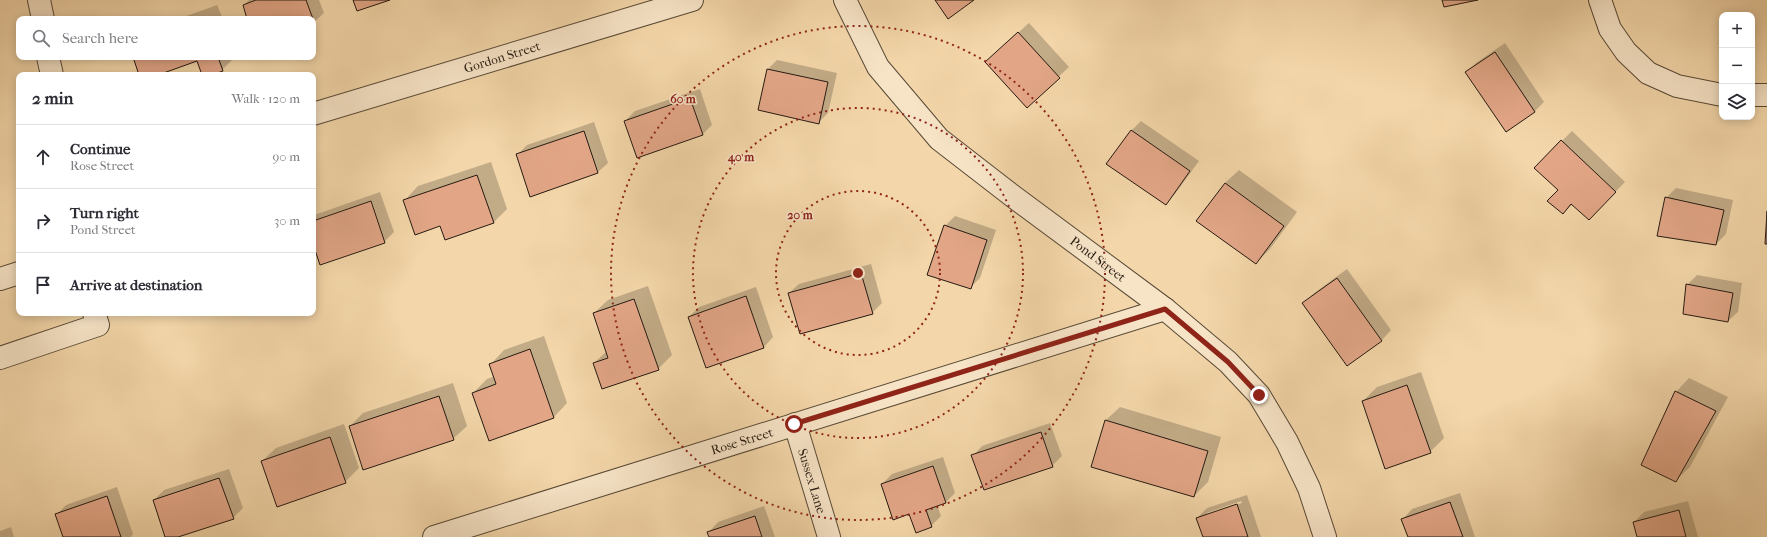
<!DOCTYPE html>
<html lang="en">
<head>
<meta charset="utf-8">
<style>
	:root { --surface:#fff; --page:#f7f7f7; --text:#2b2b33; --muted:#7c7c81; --line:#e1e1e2 }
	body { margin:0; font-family:"IM FELL French Canon",serif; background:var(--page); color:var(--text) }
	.controls { position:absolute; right:12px; top:12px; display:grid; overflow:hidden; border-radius:8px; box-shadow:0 2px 10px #0003 }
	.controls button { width:36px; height:36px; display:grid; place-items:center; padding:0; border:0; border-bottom:1px solid var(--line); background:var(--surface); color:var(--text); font:20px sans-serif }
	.stop { position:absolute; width:12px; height:12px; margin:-9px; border:3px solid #8f2418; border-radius:50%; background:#fff }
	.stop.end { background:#8f2418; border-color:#fff; box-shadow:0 1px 4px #0008 }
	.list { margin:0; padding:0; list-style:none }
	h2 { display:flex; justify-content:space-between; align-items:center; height:52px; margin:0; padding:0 16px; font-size:17px }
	h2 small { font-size:13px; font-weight:400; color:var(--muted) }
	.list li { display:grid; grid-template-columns:26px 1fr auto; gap:12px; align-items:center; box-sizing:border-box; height:64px; padding:0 16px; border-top:1px solid var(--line) }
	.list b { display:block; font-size:15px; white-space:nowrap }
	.list p { margin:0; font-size:13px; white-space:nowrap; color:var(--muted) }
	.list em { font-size:13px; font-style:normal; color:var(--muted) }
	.icon { flex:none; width:22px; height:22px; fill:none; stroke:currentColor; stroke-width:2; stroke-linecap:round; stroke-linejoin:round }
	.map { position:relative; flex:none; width:1767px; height:537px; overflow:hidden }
	.search { position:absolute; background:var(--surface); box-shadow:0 2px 10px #0003; left:16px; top:16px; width:300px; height:44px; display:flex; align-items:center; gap:10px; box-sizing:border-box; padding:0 14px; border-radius:8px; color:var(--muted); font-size:15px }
	.panel { position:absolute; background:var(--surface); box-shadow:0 2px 10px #0003; left:16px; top:72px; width:300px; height:244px; border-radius:8px }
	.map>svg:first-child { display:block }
	.shadow { fill:#0003; fill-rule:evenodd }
	.building { fill:#e2a687; stroke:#251a10 }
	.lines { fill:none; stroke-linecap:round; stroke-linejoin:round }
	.minor-casing { stroke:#584936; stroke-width:24 }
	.minor { stroke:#f7e4c7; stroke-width:22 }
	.route { stroke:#8f2418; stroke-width:5 }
	.ring { fill:none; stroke:#8f2418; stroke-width:2; stroke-dasharray:2 4 }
	.labels { text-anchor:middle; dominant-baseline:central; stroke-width:3; stroke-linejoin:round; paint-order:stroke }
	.street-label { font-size:13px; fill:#251a10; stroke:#f7e4c7 }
	.centre { fill:#8f2418; stroke:#f7e4c7; stroke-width:2 }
	.ring-label { font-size:12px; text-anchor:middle; font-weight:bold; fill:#8f2418; stroke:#f7e4c7; stroke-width:3; stroke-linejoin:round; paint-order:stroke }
</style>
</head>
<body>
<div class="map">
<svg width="1767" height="537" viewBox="0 0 1767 537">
	<rect width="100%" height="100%" fill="#f3d6a9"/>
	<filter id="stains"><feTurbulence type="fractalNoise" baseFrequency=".005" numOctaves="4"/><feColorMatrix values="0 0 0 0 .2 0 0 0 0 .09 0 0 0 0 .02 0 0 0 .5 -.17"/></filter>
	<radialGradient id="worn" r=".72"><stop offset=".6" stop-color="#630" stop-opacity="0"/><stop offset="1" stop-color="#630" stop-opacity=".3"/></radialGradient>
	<g class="shadow">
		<polygon points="249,0 319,0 324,13 313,23 313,19 249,19 244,5"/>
		<polygon points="217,5 223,19 178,19"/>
		<polygon points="1029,23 1069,67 1027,106 996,53"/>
		<polygon points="1505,43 1544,102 1534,112 1467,72 1476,63"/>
		<polygon points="134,57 235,57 222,70 209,75 203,75 198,59 155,75 140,75"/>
		<polygon points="777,60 837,73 828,113 818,123 768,69"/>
		<polygon points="700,89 712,125 702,135 625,121 635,111"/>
		<polygon points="1141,121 1199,161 1175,194 1165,204 1108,164 1132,130"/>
		<polygon points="594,122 608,163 598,172 531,195 517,155 527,145"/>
		<polygon points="1572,131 1625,182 1589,219 1573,204 1563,213 1559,190 1535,168"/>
		<polygon points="491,162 507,209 493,223 441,224 405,200 418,186"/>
		<polygon points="1239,170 1297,212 1270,249 1256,263 1198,221 1225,183"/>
		<polygon points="1676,188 1733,200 1726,234 1716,244 1666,198"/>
		<polygon points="380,192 394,232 384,242 313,241 313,218 317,214"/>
		<polygon points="955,216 996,230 980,278 970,288 945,226"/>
		<polygon points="871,264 882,303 872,313 789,293 799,284"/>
		<polygon points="1347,269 1391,330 1382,340 1347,364 1303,304 1313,294"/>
		<polygon points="1697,275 1742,283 1738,312 1728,321 1687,285"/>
		<polygon points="648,286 672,355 658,369 594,363 607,351 594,313 608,300"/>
		<polygon points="756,287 773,337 764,347 706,367 689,317 699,307"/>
		<polygon points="544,336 567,403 554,417 489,439 473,393 487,379 495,376 491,364 504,350"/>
		<polygon points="1421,372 1444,438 1430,452 1363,401 1377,387"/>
		<polygon points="1689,378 1728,397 1690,467 1676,480 1676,392"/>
		<polygon points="453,383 467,426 453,439 350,426 363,413"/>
		<polygon points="1120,407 1221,437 1208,482 1194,496 1106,420"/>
		<polygon points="1050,423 1062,456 1052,466 973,456 982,446"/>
		<polygon points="344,424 359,468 345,482 262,461 276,448"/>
		<polygon points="943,457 955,493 945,503 937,505 941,516 931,526 910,513 882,484 892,474"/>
		<polygon points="229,469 243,508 233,518 174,537 166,537 154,500 164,490"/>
		<polygon points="117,487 133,534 131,537 64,537 57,514 66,505"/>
		<polygon points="1460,493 1475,537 1409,537 1403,519 1412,509"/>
		<path d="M1247 495 1261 537H1204L1197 518 1207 508ZM1241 501 1242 503 1207 515V513Z"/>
		<polygon points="1688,501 1698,537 1638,537 1634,522 1644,512"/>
		<polygon points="764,506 775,537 710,537 709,532 718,522"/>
		<polygon points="11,527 14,537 0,537 0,531"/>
	</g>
	<g class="building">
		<polygon points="256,0 306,0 313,19 247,19 243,5"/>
		<polygon points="353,0 390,0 357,11"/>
		<polygon points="935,0 974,0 948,19"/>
		<polygon points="1442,0 1478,0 1444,7"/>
		<polygon points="1018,32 1060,78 1027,108 985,62"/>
		<polygon points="1495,52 1535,112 1506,132 1465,72"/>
		<polygon points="133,57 218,57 223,71 212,75 202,75 197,61 158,75 139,75"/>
		<polygon points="767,69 828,82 819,124 758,110"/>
		<polygon points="690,98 703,135 637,158 624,121"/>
		<polygon points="1131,130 1190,171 1166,205 1106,164"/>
		<polygon points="584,131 598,173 530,197 516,154"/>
		<polygon points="1561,140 1616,192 1589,220 1571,204 1563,214 1547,201 1558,190 1534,168"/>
		<polygon points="477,175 494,223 445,240 440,226 415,235 403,200"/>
		<polygon points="1225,183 1284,226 1256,264 1196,221"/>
		<polygon points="1665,197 1724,210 1716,245 1657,236"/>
		<polygon points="371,201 385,243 320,265 313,244 313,221"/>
		<polygon points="1767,211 1767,244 1765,244"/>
		<polygon points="944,225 987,240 971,289 927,275"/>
		<polygon points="861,273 873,314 800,334 788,293"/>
		<polygon points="1337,278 1382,341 1347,366 1302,303"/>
		<polygon points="1686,284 1733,293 1728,322 1683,314"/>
		<polygon points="746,296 764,348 706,368 688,317"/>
		<polygon points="634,299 659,370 602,389 593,363 608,358 593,313"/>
		<polygon points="530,349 554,418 489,441 472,393 496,384 489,364"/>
		<polygon points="1407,385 1431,453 1385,469 1362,401"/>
		<polygon points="1675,391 1716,411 1676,482 1641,465"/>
		<polygon points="439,396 454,440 363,470 349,426"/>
		<polygon points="1105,420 1208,451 1194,497 1091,467"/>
		<polygon points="1041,432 1053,467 984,490 971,455"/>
		<polygon points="330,437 346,483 277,507 261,461"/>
		<polygon points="933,466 946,503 926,510 932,527 916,533 909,514 893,520 881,484"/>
		<polygon points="219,478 234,519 178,537 165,537 153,500"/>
		<polygon points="107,496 121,537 63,537 55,514"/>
		<polygon points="1450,502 1463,537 1408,537 1401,519"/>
		<polygon points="1237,504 1248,537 1203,537 1196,518"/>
		<polygon points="1679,510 1686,537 1637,537 1633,522"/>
		<polygon points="755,516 762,537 709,537 707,532"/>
	</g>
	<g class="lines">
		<g class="minor-casing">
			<g id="minor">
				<polyline points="39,0 43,19"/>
				<polyline points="845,0 878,67 939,139 1014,197 1165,309 1228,362 1259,395 1287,442 1309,488 1325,537"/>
				<polyline points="1600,0 1610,29 1626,52 1648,73 1677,86 1722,95"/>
				<polyline points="48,57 52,75"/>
				<polyline points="1752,95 1767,95"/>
				<polyline points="313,114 692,0"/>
				<polyline points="0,279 19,273"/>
				<polyline points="0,358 98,325 94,313"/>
				<polyline points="795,424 829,537"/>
				<polyline points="434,537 1165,309"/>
			</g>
		</g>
		<use href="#minor" class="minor"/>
	</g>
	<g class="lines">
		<polyline class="route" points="794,424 1165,309 1228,362 1259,395"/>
	</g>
	<g class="ring">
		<circle cx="858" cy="273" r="82"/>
		<circle cx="858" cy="273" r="165"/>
		<circle cx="858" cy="273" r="247"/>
	</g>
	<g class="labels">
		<g class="street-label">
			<text transform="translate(502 57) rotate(-17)">Gordon Street</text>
			<text transform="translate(1098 259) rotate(37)">Pond Street</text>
			<text transform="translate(742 441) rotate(-17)">Rose Street</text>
			<text transform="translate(812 481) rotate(73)">Sussex Lane</text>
		</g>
	</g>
	<circle cx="858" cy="273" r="6" class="centre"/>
	<g class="ring-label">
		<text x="683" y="103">60 m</text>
		<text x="741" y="161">40 m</text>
		<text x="800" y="219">20 m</text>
	</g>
	<rect width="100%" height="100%" filter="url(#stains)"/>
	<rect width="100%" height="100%" fill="url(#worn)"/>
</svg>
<div class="controls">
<button>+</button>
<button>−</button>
<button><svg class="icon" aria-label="layers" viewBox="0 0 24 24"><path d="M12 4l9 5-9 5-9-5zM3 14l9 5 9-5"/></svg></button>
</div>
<div class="stop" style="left:794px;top:424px"></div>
<div class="stop end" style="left:1259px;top:395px"></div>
<div class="search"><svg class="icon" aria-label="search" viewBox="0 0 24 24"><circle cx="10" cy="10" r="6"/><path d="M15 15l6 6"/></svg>Search here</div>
<section class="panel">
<h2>2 min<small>Walk · 120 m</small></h2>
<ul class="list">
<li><svg class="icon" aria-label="ahead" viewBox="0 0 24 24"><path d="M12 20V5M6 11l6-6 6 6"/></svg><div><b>Continue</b><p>Rose Street</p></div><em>90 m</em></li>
<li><svg class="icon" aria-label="right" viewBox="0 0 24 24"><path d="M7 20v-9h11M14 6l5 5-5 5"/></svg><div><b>Turn right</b><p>Pond Street</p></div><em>30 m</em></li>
<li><svg class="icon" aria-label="arrive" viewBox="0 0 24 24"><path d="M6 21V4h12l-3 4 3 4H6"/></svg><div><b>Arrive at destination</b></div></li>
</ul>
</section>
</div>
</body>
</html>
